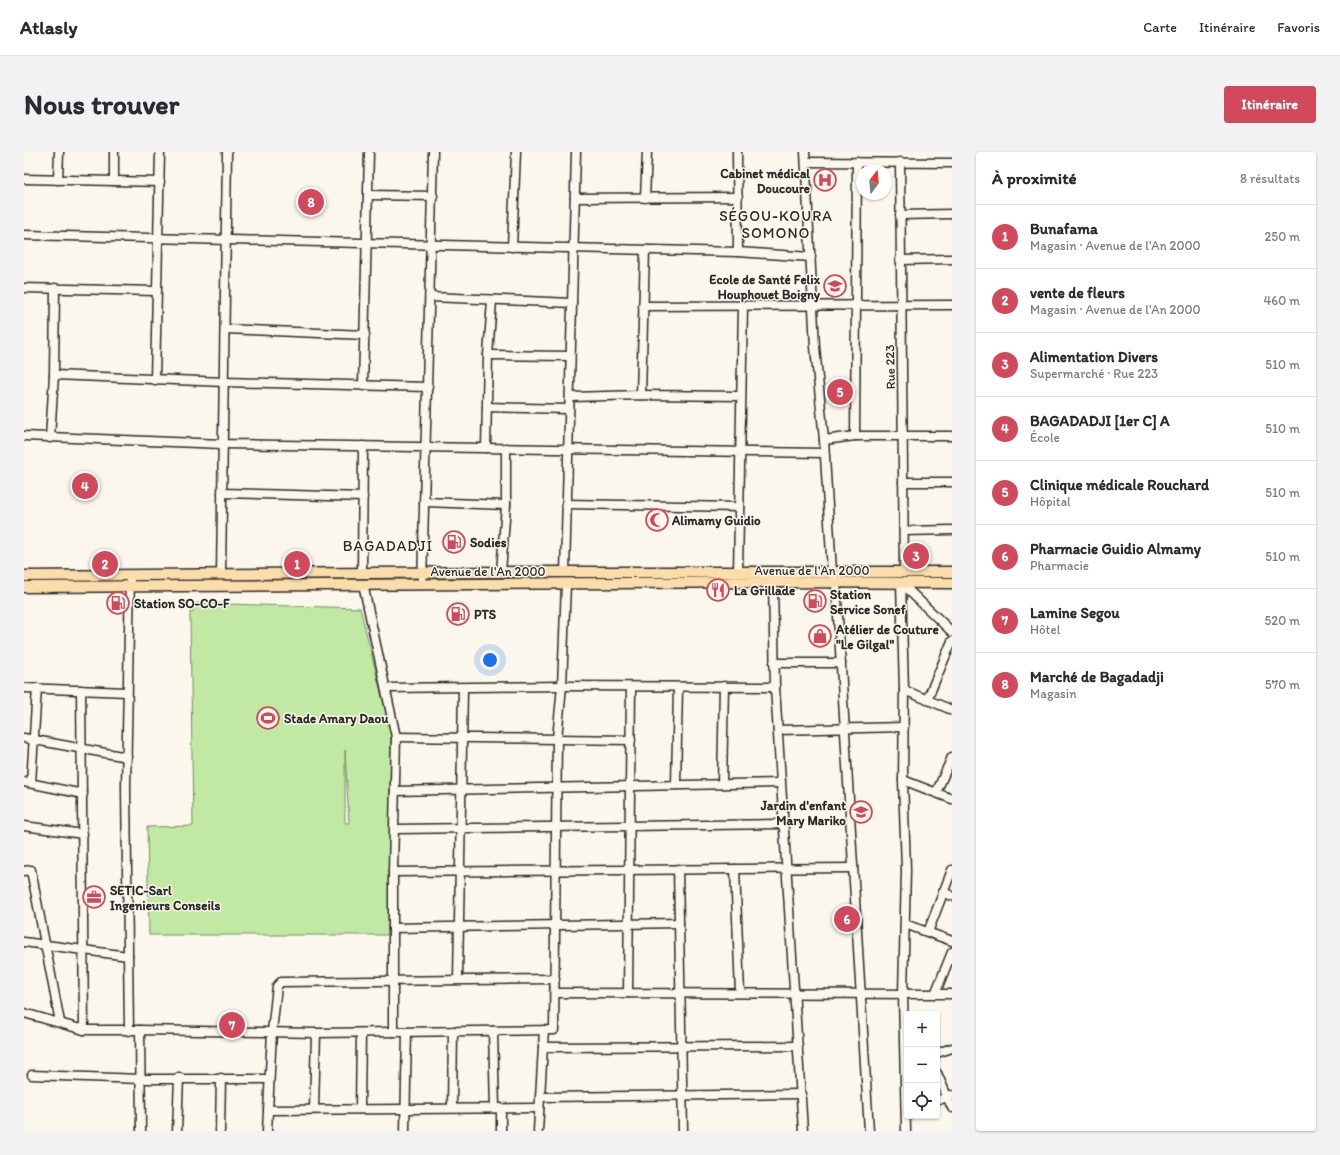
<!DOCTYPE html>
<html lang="fr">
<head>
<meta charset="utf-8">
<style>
	:root { --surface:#fff; --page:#f2f2f3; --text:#2b2b33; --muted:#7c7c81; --line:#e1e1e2; --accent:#d1495b }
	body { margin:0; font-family:Itim,sans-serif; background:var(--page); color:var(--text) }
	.controls { position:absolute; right:12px; bottom:12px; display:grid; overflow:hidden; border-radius:4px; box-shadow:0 1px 3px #0004 }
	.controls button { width:36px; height:36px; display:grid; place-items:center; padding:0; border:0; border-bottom:1px solid var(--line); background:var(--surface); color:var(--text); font:20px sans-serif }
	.compass { position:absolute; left:832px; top:12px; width:36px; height:36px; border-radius:50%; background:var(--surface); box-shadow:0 1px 3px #0004; rotate:16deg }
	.you { position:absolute; left:466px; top:508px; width:14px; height:14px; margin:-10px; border:3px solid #fff; border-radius:50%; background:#1a73e8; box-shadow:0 0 0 6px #1a73e833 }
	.badge { display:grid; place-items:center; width:26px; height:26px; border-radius:50%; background:var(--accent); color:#fff; font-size:13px; font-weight:700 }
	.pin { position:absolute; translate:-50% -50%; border:2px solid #fff; box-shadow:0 1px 4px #0006 }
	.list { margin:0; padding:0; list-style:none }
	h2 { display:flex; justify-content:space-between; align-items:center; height:52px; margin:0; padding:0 16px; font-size:17px }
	h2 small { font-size:13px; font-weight:400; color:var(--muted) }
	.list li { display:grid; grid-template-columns:26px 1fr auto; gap:12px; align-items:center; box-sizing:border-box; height:64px; padding:0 16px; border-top:1px solid var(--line) }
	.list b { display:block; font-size:15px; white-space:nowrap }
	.list p { margin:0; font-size:13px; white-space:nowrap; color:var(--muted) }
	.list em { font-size:13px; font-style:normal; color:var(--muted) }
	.icon { flex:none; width:22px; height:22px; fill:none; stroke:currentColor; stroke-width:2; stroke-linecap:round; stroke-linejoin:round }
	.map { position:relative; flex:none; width:928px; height:979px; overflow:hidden; border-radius:4px }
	header { display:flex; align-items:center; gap:24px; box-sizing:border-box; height:56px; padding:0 20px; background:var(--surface); border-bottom:1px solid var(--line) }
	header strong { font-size:19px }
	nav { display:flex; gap:22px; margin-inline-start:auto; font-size:14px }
	.intro { display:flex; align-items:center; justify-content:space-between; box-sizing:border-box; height:96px; padding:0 24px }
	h1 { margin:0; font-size:28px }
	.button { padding:10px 18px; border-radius:4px; background:var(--accent); color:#fff; font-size:14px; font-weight:700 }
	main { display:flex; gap:24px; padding:0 24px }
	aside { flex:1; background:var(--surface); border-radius:4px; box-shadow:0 1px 3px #0004 }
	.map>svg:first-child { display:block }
	.green { fill:#c1e9a4; stroke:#768a68; fill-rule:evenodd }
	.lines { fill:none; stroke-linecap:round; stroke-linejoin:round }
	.stream { stroke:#66839d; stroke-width:1.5 }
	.minor-casing { stroke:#2b2b2b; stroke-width:11 }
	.major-casing { stroke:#2b2b2b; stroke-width:13 }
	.minor { stroke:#fbf7ec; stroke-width:8 }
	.major { stroke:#fbddab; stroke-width:10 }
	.labels { text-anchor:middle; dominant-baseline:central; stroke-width:3; stroke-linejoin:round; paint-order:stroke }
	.poi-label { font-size:13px; font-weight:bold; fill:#2b2b2b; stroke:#fbf7ec; text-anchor:start }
	.street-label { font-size:13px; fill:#2b2b2b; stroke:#fbf7ec }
	.quarter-label { font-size:15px; letter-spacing:1px; fill:#2b2b2b; stroke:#fbf7ec }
</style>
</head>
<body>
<header>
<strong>Atlasly</strong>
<nav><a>Carte</a><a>Itinéraire</a><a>Favoris</a></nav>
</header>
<div class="intro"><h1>Nous trouver</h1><a class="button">Itinéraire</a></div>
<main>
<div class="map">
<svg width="928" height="979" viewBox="0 0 928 979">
	<rect width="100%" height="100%" fill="#fbf7ec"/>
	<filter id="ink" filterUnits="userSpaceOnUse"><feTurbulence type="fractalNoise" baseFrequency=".025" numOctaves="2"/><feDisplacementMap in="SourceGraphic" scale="8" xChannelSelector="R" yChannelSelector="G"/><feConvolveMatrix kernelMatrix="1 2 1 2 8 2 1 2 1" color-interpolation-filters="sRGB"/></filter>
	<g filter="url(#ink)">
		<path class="green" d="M169 451 336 456 367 581 364 783H125L123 675 169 674 166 460H169ZM321 598 325 671H321Z"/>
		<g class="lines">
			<polyline class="stream" points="0,419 84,418"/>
			<g class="minor-casing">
				<g id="minor">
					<polyline points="90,0 90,29"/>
					<polyline points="713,0 714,100"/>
					<polyline points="781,0 791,195 800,288 808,420 812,431 845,979"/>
					<polyline points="782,10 928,11"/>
					<polyline points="876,10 880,420"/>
					<polyline points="0,27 136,30"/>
					<polyline points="34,28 35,0"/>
					<polyline points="344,43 409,44"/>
					<polyline points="551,46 714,45"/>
					<polyline points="621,46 623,0"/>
					<polyline points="876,63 928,62"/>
					<polyline points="0,83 714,100 787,105"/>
					<polyline points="488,95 492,0"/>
					<polyline points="876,108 928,107"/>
					<polyline points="0,136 132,139"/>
					<polyline points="406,145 548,151"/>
					<polyline points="619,154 928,153"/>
					<polyline points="201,177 341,183"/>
					<polyline points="464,203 545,204"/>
					<polyline points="30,223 200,230 404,235"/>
					<polyline points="131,228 136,0"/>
					<polyline points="339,234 345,0"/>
					<polyline points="617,243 621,98"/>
					<polyline points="547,245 617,243 717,244"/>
					<polyline points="463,255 544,257"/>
					<polyline points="0,284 198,292 800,301"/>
					<polyline points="831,284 833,10"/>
					<polyline points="26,286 30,223 31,136"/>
					<polyline points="800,288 831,284 928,284"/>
					<polyline points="462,296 464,203 468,149"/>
					<polyline points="879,330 928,330"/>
					<polyline points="198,341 339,345"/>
					<polyline points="400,350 482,353"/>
					<polyline points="542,352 715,355"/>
					<polyline points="880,379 928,378"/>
					<polyline points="477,420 482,353 482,296"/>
					<polyline points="714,420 719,154"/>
					<polyline points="541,421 552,0"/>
					<polyline points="338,422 339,294"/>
					<polyline points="197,423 203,0"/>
					<polyline points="749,430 751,535 779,979"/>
					<polyline points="877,431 880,538"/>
					<polyline points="877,431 928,480"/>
					<polyline points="339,432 372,585 369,720 369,880"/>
					<polyline points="398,433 409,0"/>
					<polyline points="750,511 817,511"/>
					<polyline points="0,536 103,540"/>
					<polyline points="363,536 538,534 751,535"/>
					<polyline points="57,538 60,878"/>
					<polyline points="903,548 928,489"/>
					<polyline points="754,578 880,575"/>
					<polyline points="372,585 607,588"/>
					<polyline points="0,586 103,605"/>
					<polyline points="879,628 928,647"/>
					<polyline points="0,630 59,642"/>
					<polyline points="7,631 13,536"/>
					<polyline points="698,632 700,534"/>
					<polyline points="652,633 654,536"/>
					<polyline points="371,639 756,631"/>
					<polyline points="912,641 928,605"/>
					<polyline points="0,674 59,682"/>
					<polyline points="371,677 759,672"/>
					<polyline points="654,717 659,979"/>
					<polyline points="711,717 716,841"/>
					<polyline points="0,719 7,718 36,870"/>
					<polyline points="369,720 829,716"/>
					<polyline points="919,740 928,744"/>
					<polyline points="881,772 928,789"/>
					<polyline points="369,776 655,771"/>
					<polyline points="904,780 928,718"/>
					<polyline points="0,790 104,804"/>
					<polyline points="434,827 439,536"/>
					<polyline points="531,841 928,842"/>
					<polyline points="604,841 607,535"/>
					<polyline points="911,842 928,800"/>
					<polyline points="0,861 60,878 116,878"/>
					<polyline points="105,879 102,636 106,423"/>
					<polyline points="469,879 471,956"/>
					<polyline points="519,895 774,894"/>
					<polyline points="913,901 928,896"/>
					<polyline points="913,921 928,956"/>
					<polyline points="8,923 117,927 245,927"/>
					<polyline points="516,945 778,942"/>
					<polyline points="913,949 927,943"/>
					<polyline points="428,956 429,879"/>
					<polyline points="477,956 477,979"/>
					<polyline points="290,957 292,881"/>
					<polyline points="336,957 337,881"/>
					<polyline points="244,958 515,956"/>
					<polyline points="117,979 116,878 292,881 530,878 533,587 538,534 542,432"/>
					<polyline points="153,979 155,925"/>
					<polyline points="196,979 197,926"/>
					<polyline points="243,979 248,880 253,834 257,830 531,827"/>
					<polyline points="381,979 383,880"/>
					<polyline points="514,979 520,878"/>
					<polyline points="882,979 879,842 882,718 879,628 880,538 928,558"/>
				</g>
			</g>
			<g class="major-casing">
				<g id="major">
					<polyline points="0,424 477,420 928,420"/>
					<polyline points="0,435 749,430 928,431"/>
				</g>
			</g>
			<use href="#minor" class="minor"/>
			<use href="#major" class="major"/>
		</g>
	</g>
	<defs>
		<g id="hospital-ring" transform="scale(1.15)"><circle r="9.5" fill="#fbf7ec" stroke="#d1495b" stroke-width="1.5"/><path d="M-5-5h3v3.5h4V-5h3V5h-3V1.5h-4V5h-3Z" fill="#d1495b"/></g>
		<g id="school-ring" transform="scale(1.15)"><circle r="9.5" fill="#fbf7ec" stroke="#d1495b" stroke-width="1.5"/><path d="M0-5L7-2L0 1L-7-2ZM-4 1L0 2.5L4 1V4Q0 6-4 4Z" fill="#d1495b"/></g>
		<g id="mosque-ring" transform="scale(1.15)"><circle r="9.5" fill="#fbf7ec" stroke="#d1495b" stroke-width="1.5"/><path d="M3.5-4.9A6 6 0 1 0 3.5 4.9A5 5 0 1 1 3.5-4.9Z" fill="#d1495b"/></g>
		<g id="fuel-ring" transform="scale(1.15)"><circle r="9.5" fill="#fbf7ec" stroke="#d1495b" stroke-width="1.5"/><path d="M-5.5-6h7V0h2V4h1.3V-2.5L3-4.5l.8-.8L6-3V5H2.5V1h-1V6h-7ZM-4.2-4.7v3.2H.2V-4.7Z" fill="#d1495b"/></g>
		<g id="restaurant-ring" transform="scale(1.15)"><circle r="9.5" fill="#fbf7ec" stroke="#d1495b" stroke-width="1.5"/><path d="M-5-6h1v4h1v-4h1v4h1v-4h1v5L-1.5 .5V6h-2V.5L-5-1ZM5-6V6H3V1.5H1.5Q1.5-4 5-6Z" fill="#d1495b"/></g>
		<g id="shop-ring" transform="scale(1.15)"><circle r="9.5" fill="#fbf7ec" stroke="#d1495b" stroke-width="1.5"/><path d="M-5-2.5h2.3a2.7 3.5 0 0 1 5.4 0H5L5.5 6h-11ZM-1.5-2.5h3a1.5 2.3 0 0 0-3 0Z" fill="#d1495b"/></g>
		<g id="stadium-ring" transform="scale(1.15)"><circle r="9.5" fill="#fbf7ec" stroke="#d1495b" stroke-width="1.5"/><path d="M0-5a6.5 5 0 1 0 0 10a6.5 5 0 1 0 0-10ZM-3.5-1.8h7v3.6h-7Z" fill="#d1495b"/></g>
		<g id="office-ring" transform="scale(1.15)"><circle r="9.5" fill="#fbf7ec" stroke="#d1495b" stroke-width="1.5"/><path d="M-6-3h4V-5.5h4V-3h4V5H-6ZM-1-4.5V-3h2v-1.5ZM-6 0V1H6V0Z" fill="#d1495b"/></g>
	</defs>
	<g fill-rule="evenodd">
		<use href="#hospital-ring" x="801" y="28"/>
		<use href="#school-ring" x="811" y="134"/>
		<use href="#mosque-ring" x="633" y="368"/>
		<use href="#fuel-ring" x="430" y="390"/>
		<use href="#restaurant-ring" x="694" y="438"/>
		<use href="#fuel-ring" x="791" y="449"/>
		<use href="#fuel-ring" x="94" y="451"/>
		<use href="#fuel-ring" x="434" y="462"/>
		<use href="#shop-ring" x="796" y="484"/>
		<use href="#stadium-ring" x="244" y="566"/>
		<use href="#school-ring" x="837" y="660"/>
		<use href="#office-ring" x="70" y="745"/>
	</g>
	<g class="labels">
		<g class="poi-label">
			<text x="786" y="21" text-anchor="end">Cabinet médical<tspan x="786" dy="15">Doucoure</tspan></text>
			<text x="796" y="127" text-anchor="end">Ecole de Santé Felix<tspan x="796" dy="15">Houphouet Boigny</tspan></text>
			<text x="648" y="368">Alimamy Guidio</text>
			<text x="446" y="390">Sodies</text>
			<text x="710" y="438">La Grillade</text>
			<text x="806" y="442">Station<tspan x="806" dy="15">Service Sonef</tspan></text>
			<text x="110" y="451">Station SO-CO-F</text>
			<text x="450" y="462">PTS</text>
			<text x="812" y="477">Atélier de Couture<tspan x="812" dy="15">"Le Gilgal"</tspan></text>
			<text x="260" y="566">Stade Amary Daou</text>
			<text x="822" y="653" text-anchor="end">Jardin d'enfant<tspan x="822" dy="15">Mary Mariko</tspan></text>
			<text x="86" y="738">SETIC-Sarl<tspan x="86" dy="15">Ingenieurs Conseils</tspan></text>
		</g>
		<g class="street-label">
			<text transform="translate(866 215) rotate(-91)">Rue 223</text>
			<text x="788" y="418">Avenue de l'An 2000</text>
			<text x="464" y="419">Avenue de l'An 2000</text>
		</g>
		<g class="quarter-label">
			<text x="752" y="64">SÉGOU-KOURA<tspan x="752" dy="17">SOMONO</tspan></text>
			<text x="364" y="394">BAGADADJI</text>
		</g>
	</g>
</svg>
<div class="controls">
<button>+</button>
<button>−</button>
<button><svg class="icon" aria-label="locate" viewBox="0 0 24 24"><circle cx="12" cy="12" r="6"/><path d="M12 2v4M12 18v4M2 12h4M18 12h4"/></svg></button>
</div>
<svg class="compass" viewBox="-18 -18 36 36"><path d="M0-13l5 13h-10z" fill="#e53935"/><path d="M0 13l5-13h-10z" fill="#7c7c81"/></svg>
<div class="you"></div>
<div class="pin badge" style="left:273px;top:412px">1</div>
<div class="pin badge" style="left:81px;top:412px">2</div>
<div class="pin badge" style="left:892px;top:404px">3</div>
<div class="pin badge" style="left:61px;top:334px">4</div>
<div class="pin badge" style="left:816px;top:240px">5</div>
<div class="pin badge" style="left:823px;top:767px">6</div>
<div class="pin badge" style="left:208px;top:873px">7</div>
<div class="pin badge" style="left:287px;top:50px">8</div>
</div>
<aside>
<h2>À proximité<small>8 résultats</small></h2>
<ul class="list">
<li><span class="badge">1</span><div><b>Bunafama</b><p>Magasin · Avenue de l'An 2000</p></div><em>250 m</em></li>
<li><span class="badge">2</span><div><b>vente de fleurs</b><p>Magasin · Avenue de l'An 2000</p></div><em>460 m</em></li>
<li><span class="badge">3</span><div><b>Alimentation Divers</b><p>Supermarché · Rue 223</p></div><em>510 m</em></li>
<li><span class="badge">4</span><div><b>BAGADADJI [1er C] A</b><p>École</p></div><em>510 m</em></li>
<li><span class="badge">5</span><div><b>Clinique médicale Rouchard</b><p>Hôpital</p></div><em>510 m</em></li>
<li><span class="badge">6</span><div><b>Pharmacie Guidio Almamy</b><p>Pharmacie</p></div><em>510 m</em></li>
<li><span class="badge">7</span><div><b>Lamine Segou</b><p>Hôtel</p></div><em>520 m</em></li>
<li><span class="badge">8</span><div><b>Marché de Bagadadji</b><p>Magasin</p></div><em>570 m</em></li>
</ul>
</aside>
</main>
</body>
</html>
